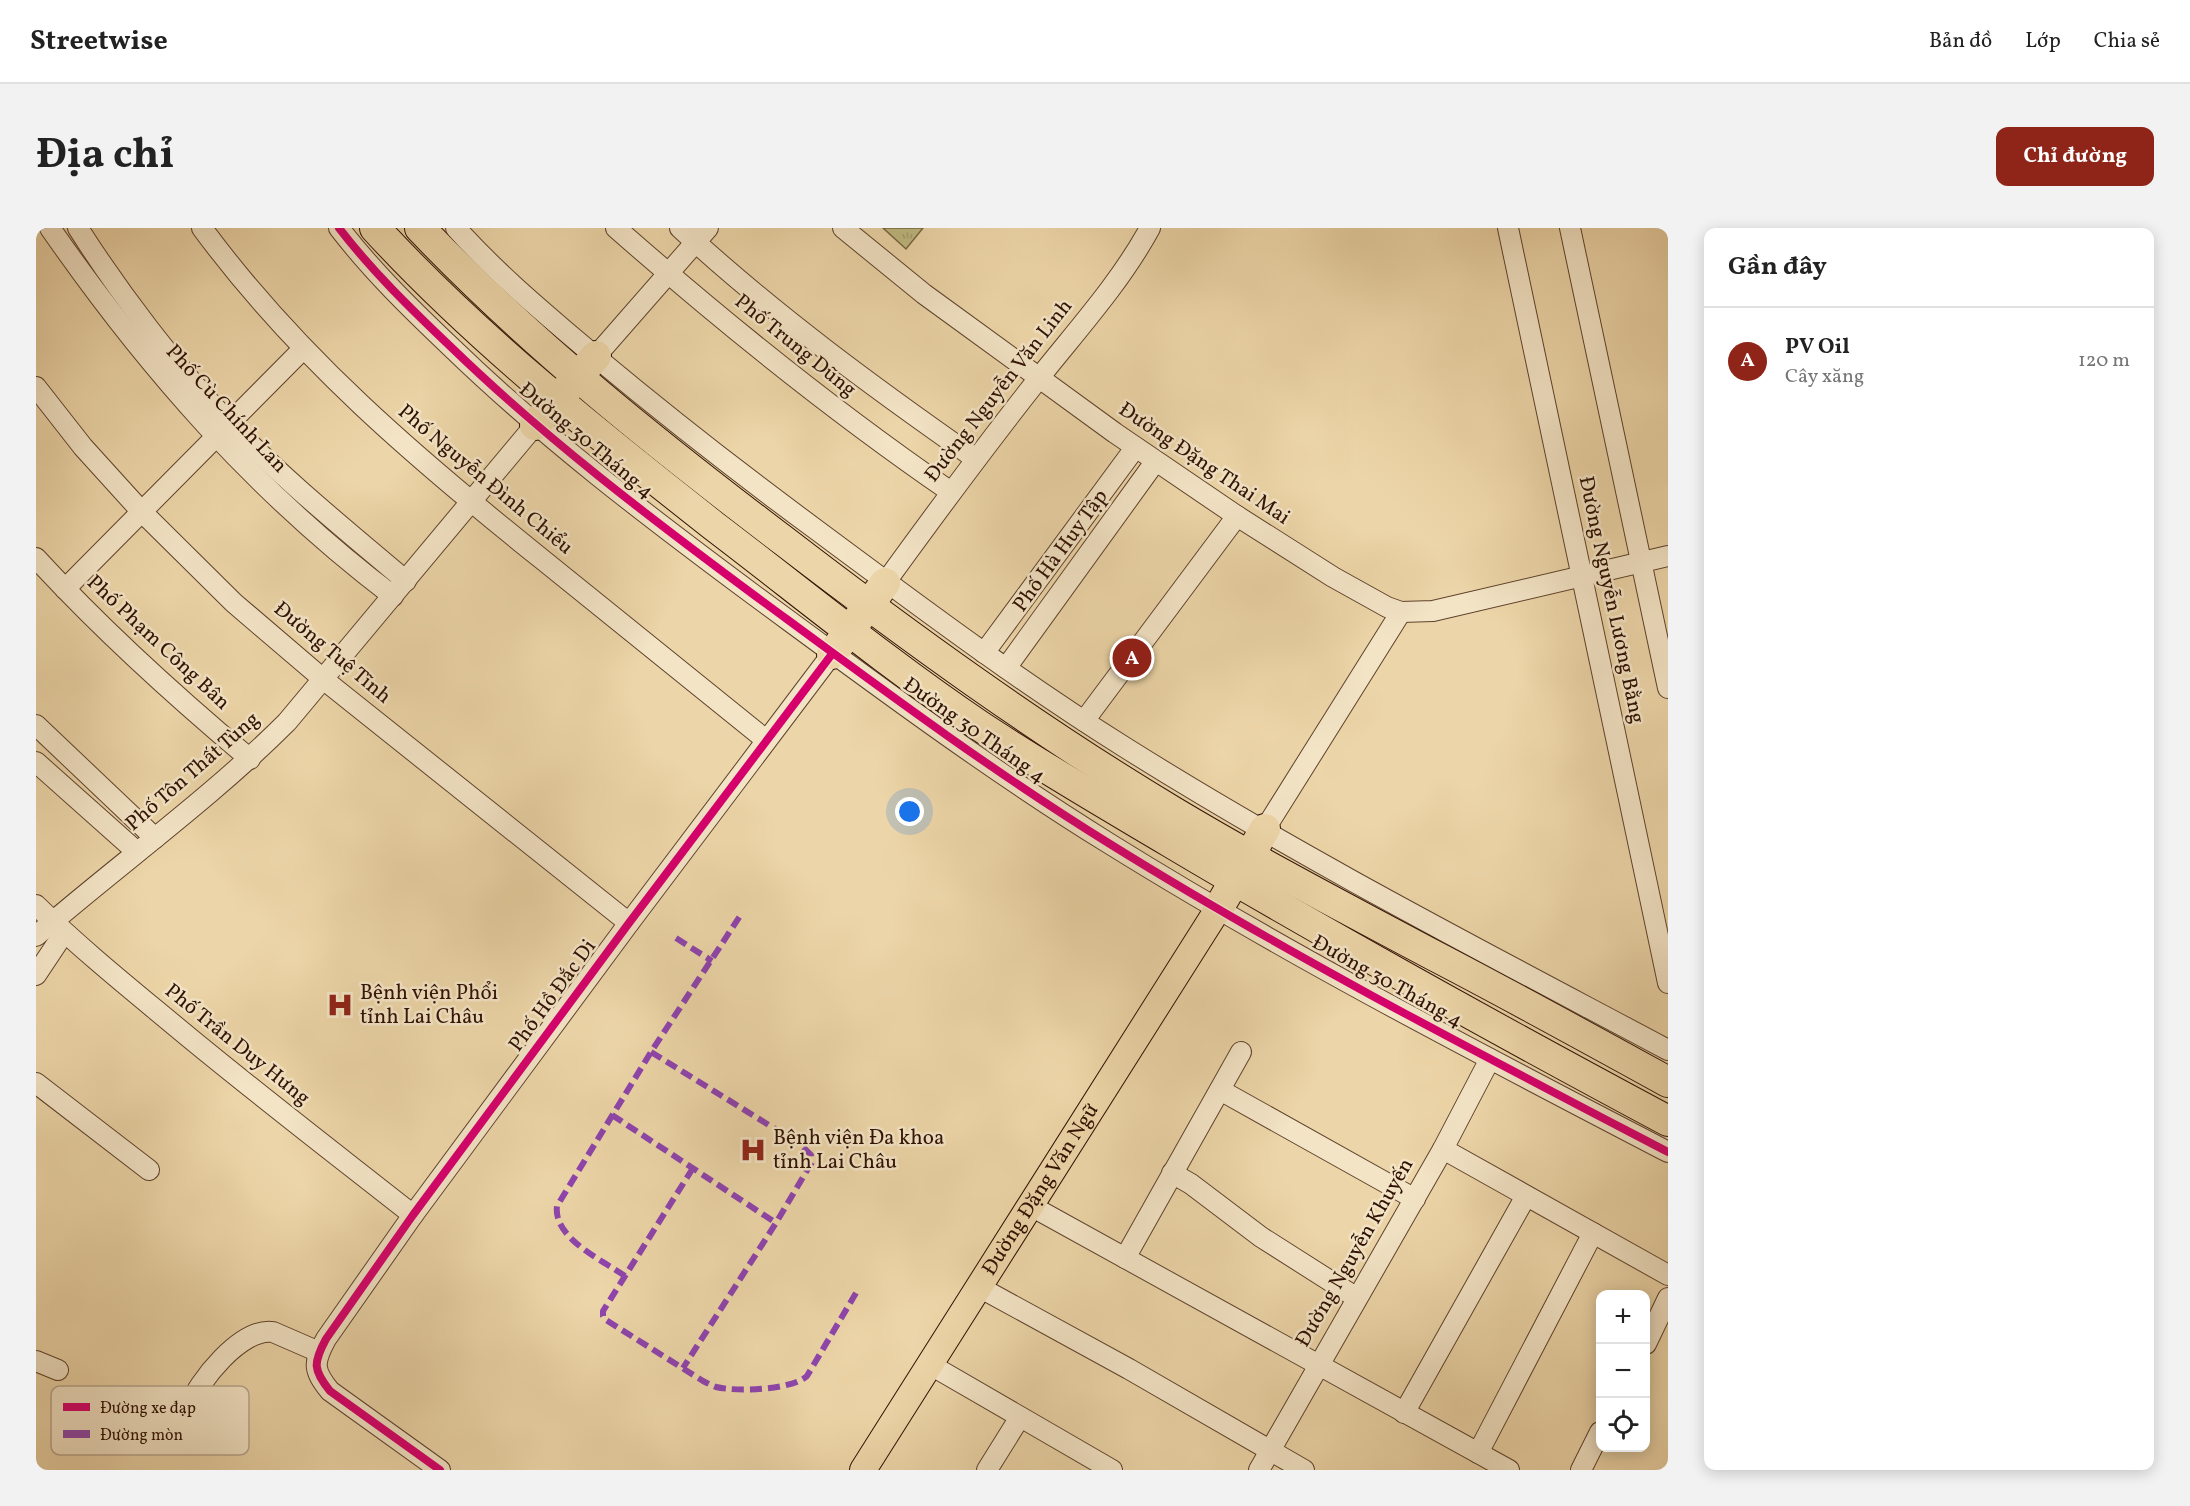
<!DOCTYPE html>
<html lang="vi">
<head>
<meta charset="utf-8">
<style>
	:root { --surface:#fff; --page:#f2f2f2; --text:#222; --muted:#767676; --line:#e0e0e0; --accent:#8f2418 }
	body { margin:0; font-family:Vollkorn,serif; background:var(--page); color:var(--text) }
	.controls { position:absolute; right:18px; bottom:18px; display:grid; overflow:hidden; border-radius:12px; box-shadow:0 3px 15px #0003 }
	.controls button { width:54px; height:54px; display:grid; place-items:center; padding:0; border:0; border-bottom:2px solid var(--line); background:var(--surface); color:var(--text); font:30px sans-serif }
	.you { position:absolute; left:874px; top:584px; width:21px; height:21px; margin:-15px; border:4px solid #fff; border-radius:50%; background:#1a73e8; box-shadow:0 0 0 9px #1a73e833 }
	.badge { display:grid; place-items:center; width:39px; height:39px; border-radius:50%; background:var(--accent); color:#fff; font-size:20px; font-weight:700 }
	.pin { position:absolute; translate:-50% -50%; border:3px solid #fff; box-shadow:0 2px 6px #0006 }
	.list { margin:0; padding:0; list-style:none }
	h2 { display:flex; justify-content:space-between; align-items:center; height:78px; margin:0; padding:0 24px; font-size:26px }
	h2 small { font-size:20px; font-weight:400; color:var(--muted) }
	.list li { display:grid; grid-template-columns:39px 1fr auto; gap:18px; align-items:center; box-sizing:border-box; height:108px; padding:0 24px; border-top:2px solid var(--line) }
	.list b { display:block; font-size:22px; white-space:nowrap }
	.list p { margin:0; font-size:20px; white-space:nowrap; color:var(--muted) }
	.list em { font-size:20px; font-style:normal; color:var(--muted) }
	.icon { flex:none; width:33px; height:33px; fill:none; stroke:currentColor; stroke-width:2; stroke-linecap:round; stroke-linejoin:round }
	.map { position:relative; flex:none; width:1632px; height:1242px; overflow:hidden; border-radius:12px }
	header { display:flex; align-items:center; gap:36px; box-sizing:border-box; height:84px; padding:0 30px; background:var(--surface); border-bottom:2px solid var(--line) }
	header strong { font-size:28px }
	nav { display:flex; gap:33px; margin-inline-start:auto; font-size:21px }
	.intro { display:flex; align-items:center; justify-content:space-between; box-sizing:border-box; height:144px; padding:0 36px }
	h1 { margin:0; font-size:42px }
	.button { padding:15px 27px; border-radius:12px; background:var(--accent); color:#fff; font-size:21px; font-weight:700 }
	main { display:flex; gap:36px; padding:0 36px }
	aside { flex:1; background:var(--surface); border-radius:12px; box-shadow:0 3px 15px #0003 }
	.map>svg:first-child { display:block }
	.grass { fill:url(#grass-tufts); stroke:#776642; stroke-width:1.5 }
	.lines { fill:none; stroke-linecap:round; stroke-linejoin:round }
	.minor-casing { stroke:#5e422c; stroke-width:22 }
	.major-casing { stroke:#2f1103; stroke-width:28 }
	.highway-casing { stroke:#2f1103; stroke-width:32 }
	.minor { stroke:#f3e4c6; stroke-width:20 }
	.major { stroke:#ecd5a8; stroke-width:26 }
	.highway { stroke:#ecd5a8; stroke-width:30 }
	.quiet { stroke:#8e44ad; stroke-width:6; stroke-dasharray:12 6; stroke-linecap:butt }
	.cycleway-casing { stroke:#f3e4c6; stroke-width:11 }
	.cycleway { stroke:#d6006c; stroke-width:8 }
	.labels { text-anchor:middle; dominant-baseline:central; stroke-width:5; stroke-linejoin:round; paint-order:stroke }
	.street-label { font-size:21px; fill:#2f1103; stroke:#f3e4c6 }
	.poi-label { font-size:21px; fill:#2f1103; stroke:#f3e4c6; text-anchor:start }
	.key { fill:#f3e4c6; stroke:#b8a58c; stroke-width:1.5 }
	.key-label { font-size:16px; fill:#2f1103 }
</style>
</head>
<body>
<header>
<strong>Streetwise</strong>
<nav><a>Bản đồ</a><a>Lớp</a><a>Chia sẻ</a></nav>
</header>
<div class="intro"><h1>Địa chỉ</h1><a class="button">Chỉ đường</a></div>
<main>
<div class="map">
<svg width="1632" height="1242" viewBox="0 0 1632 1242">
	<defs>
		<pattern id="grass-tufts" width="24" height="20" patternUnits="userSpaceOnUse" patternTransform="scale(1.5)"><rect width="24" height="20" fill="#bfbb82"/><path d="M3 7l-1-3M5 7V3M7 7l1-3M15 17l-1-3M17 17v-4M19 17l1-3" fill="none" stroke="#a4a06f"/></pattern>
	</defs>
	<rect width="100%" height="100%" fill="#ecd5a8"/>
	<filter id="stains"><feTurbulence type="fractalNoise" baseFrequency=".00333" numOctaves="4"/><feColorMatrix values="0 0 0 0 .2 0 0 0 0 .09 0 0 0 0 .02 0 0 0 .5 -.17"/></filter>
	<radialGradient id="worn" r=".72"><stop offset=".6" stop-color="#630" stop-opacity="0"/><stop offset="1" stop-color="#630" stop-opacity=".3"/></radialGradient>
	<polygon class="grass" points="847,0 887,0 870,21"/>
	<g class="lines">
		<g class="minor-casing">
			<g id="minor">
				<path d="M14 0C112 141 220 264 357 368"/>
				<path d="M42 0C84 66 139 138 193 195 248 252 310 302 370 353"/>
				<path d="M166 0C261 129 382 232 507 332 581 392 655 452 730 512"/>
				<path d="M303 0C336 43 375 81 415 119 509 210 613 289 718 367 835 453 951 540 1074 616 1254 728 1444 826 1632 924"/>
				<path d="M420 0C463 48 512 88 561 130 633 190 706 247 782 303 883 378 983 453 1090 520 1265 630 1450 725 1632 822"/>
				<path d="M580 0C687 94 797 183 915 264"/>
				<path d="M644 0C736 85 837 159 940 231"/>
				<polyline points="807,0 888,66 1079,205 1201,288 1297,349 1351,379 1365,384 1397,383 1632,328"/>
				<polyline points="1472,0 1632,755"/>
				<polyline points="1534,0 1632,460"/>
				<polyline points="560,128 672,0"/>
				<polyline points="0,159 47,219 105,283 198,375 287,451 593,695"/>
				<path d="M0 330C66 402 139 468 214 531"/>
				<path d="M849 355C899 286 950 217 1003 150 1041 102 1084 55 1114 0"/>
				<polyline points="29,361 267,121"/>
				<polyline points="948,425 1099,220"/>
				<polyline points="970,440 1119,234"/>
				<polyline points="1048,493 1201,288"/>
				<polyline points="0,497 119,610"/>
				<polyline points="0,534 101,624"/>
				<polyline points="1229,601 1365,384"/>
				<path d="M0 677C44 720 91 758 138 797 216 862 297 924 377 987"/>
				<path d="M0 708C83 636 173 572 251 494L499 197"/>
				<polyline points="0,747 28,705"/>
				<polyline points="0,855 113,942"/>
				<polyline points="1184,862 1379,971"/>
				<polyline points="1407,921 1632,1047"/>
				<polyline points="1136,945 1155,956 1225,1009 1321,1070"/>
				<polyline points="995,978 1473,1242"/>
				<polyline points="1089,1030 1205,824"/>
				<polyline points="943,1059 1093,1141 1268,1242"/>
				<polyline points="1610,1116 1632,1070"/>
				<polyline points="0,1133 22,1142"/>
				<polyline points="893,1136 1076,1242"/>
				<path d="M152 1181C161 1154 206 1099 237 1104L283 1124"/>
				<polyline points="1368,1185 1490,968"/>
				<polyline points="1442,1225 1557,1005"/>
				<path d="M404 1242 294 1163C277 1142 277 1135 290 1111L377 987 593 695 796 426"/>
				<polyline points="951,1242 984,1189"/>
				<polyline points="1223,1242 1407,921 1454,831"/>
				<polyline points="1545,1242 1564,1204"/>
			</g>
		</g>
		<g class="major-casing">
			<g id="major">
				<path id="s1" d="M827 1242 1182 681"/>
			</g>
		</g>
		<g class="highway-casing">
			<g id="highway">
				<path d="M339 0C441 111 560 205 678 298 766 365 852 436 944 498 1006 539 1070 576 1134 614 1297 711 1464 803 1632 893"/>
				<path d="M384 0C495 116 620 216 748 313 873 409 1001 502 1136 583 1221 634 1309 680 1397 727 1476 768 1554 811 1632 854"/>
				<polyline points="499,197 560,128"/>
				<polyline points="796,426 849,355"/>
				<polyline points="1182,681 1229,601"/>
			</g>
		</g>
		<use href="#minor" class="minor"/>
		<use href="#major" class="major"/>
		<use href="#highway" class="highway"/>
		<g class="quiet">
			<polyline points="640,710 676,733"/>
			<polyline points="615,824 765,917 775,927 776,934 740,995 647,1140"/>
			<polyline points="576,887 740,995"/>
			<path d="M657 940 567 1083V1088L570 1092 667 1153C671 1155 675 1157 680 1159 700 1164 756 1162 771 1148L820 1065"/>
			<path d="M589 1048C566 1032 517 1010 521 978L615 824 706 685"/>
		</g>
		<g class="cycleway-casing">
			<g id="cycleway">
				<path d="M303 0C336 43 375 81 415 119 509 210 613 289 718 367 835 453 951 540 1074 616 1254 728 1444 826 1632 924"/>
				<path d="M404 1242 294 1163C277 1142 277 1135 290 1111L377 987 593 695 796 426"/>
			</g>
		</g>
		<use href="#cycleway" class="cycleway"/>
	</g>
	<defs>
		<g id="hospital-bare" transform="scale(2.07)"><path d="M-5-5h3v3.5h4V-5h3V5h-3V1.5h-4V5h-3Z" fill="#8f2418" stroke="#f3e4c6" stroke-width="2.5" paint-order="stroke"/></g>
	</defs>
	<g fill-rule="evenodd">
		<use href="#hospital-bare" x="304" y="777"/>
		<use href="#hospital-bare" x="717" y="922"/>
	</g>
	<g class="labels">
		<g class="street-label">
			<text transform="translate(759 118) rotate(39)">Phố Trung Dũng</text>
			<text transform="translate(963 163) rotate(-52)">Đường Nguyễn Văn Linh</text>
			<text transform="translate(190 181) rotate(47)">Phố Cù Chính Lan</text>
			<text transform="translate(550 213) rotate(40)">Đường 30 Tháng 4</text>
			<text transform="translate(1168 236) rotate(34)">Đường Đặng Thai Mai</text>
			<text transform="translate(449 252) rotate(40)">Phố Nguyễn Đình Chiểu</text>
			<text transform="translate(1025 323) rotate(-54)">Phố Hà Huy Tập</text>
			<text transform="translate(1575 372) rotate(78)">Đường Nguyễn Lương Bằng</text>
			<text transform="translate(122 415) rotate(43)">Phố Phạm Công Bân</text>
			<text transform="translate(296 425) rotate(40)">Đường Tuệ Tĩnh</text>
			<text transform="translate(938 503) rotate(35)">Đường 30 Tháng 4</text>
			<text transform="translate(157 544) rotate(-41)">Phố Tôn Thất Tùng</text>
			<text transform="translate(1351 754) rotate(29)">Đường 30 Tháng 4</text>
			<text transform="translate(517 768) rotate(-54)">Phố Hồ Đắc Di</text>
			<text transform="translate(201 817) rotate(39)">Phố Trần Duy Hưng</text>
			<text stroke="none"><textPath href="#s1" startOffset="332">Đường Đặng Văn Ngữ</textPath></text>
			<text transform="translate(1319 1025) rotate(-60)">Đường Nguyễn Khuyến</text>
		</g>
		<g class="poi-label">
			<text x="324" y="765">Bệnh viện Phổi<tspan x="324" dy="24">tỉnh Lai Châu</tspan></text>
			<text x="737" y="910">Bệnh viện Đa khoa<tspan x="737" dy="24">tỉnh Lai Châu</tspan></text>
		</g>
	</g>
	<rect x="15" y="1158" width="198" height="69" rx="9" class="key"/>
	<rect x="27" y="1175" width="27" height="8" fill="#d6006c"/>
	<rect x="27" y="1202" width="27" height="8" fill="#8e44ad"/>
	<g class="key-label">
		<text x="64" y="1185">Đường xe đạp</text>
		<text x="64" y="1212">Đường mòn</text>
	</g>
	<rect width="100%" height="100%" filter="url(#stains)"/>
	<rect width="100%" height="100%" fill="url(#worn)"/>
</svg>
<div class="controls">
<button>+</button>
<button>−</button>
<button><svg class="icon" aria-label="locate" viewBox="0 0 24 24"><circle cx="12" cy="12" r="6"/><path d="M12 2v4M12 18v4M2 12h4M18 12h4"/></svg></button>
</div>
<div class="you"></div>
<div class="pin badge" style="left:1096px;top:430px">A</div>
</div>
<aside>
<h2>Gần đây<small></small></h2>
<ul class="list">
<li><span class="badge">A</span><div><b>PV Oil</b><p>Cây xăng</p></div><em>120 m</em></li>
</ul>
</aside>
</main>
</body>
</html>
